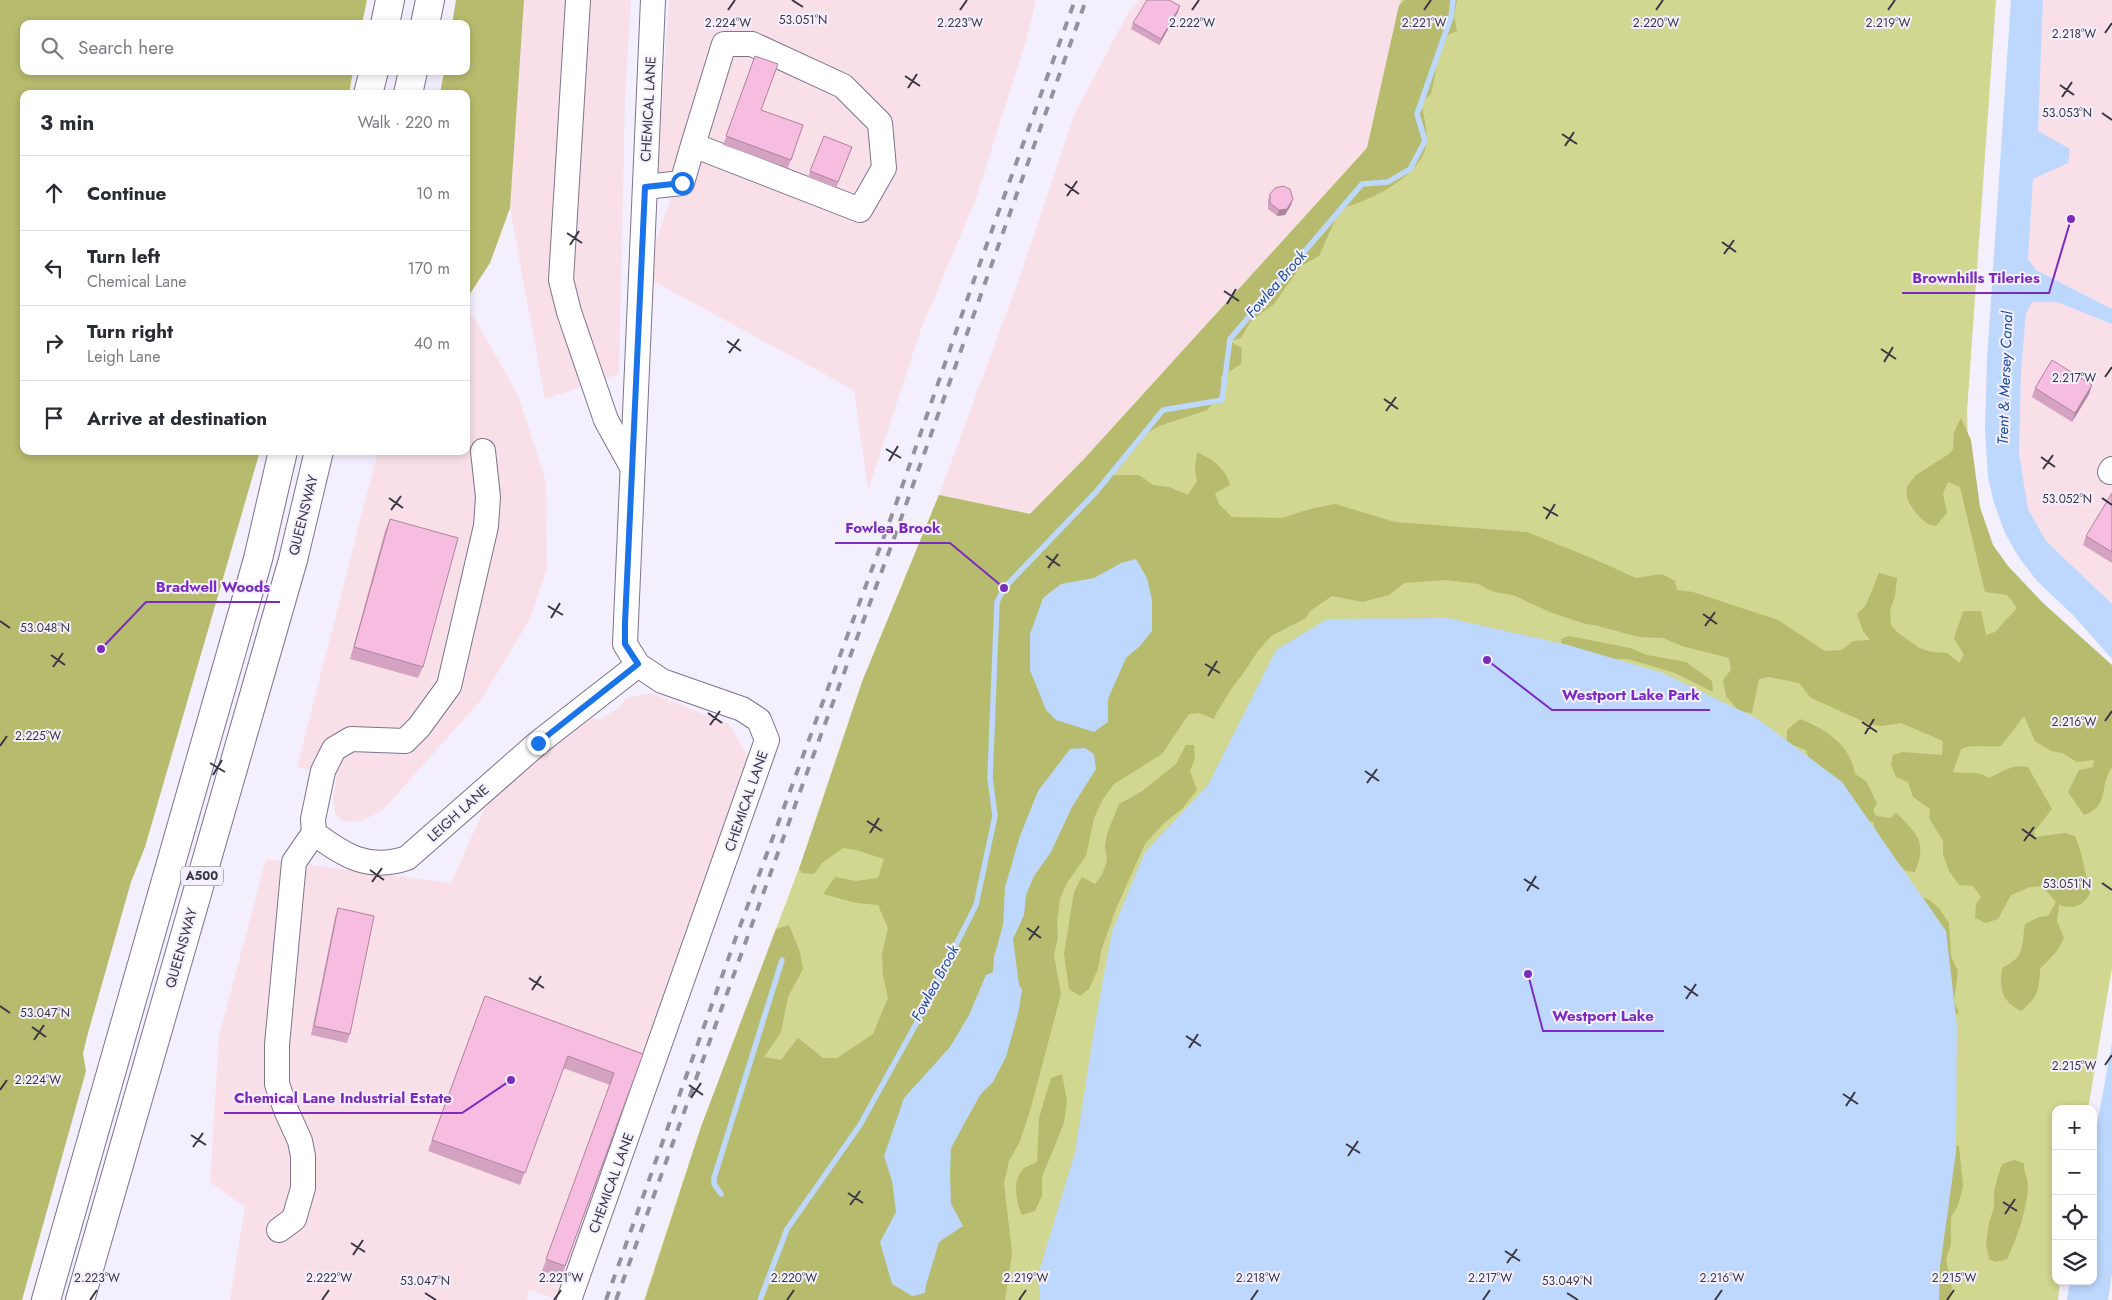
<!DOCTYPE html>
<html lang="en">
<head>
<meta charset="utf-8">
<style>
	:root { --surface:#fff; --page:#f7f7f7; --text:#2b2b33; --muted:#7c7c81; --line:#e1e1e2 }
	body { margin:0; font-family:Jost,sans-serif; background:var(--page); color:var(--text) }
	.controls { position:absolute; right:15px; bottom:15px; display:grid; overflow:hidden; border-radius:10px; box-shadow:0 2px 8px #0003 }
	.controls button { width:45px; height:45px; display:grid; place-items:center; padding:0; border:0; border-bottom:1px solid var(--line); background:var(--surface); color:var(--text); font:25px sans-serif }
	.stop { position:absolute; width:15px; height:15px; margin:-11px; border:4px solid #1a73e8; border-radius:50%; background:#fff }
	.stop.end { background:#1a73e8; border-color:#fff; box-shadow:0 1px 5px #0008 }
	.list { margin:0; padding:0; list-style:none }
	h2 { display:flex; justify-content:space-between; align-items:center; height:65px; margin:0; padding:0 20px; font-size:21px }
	h2 small { font-size:16px; font-weight:400; color:var(--muted) }
	.list li { display:grid; grid-template-columns:32px 1fr auto; gap:15px; align-items:center; box-sizing:border-box; height:75px; padding:0 20px; border-top:1px solid var(--line) }
	.list b { display:block; font-size:19px; white-space:nowrap }
	.list p { margin:0; font-size:16px; white-space:nowrap; color:var(--muted) }
	.list em { font-size:16px; font-style:normal; color:var(--muted) }
	.icon { flex:none; width:28px; height:28px; fill:none; stroke:currentColor; stroke-width:2; stroke-linecap:round; stroke-linejoin:round }
	.map { position:relative; flex:none; width:2112px; height:1300px; overflow:hidden }
	.search { position:absolute; background:var(--surface); box-shadow:0 2px 8px #0003; left:20px; top:20px; width:450px; height:55px; display:flex; align-items:center; gap:12px; box-sizing:border-box; padding:0 18px; border-radius:10px; color:var(--muted); font-size:19px }
	.panel { position:absolute; background:var(--surface); box-shadow:0 2px 8px #0003; left:20px; top:90px; width:450px; height:365px; border-radius:10px }
	.map>svg:first-child { display:block }
	.industrial { fill:#f9e0e8 }
	.green { fill:#d1d691 }
	.forest { fill:#b7bb6d }
	.water { fill:#bdd7fd }
	.lines { fill:none; stroke-linecap:round; stroke-linejoin:round }
	.stream { stroke:#bdd7fd; stroke-width:5.5 }
	.minor-casing { stroke:#7d7392; stroke-width:26 }
	.highway-casing { stroke:#7d7392; stroke-width:30 }
	.minor { stroke:#fff; stroke-width:24 }
	.highway { stroke:#fff; stroke-width:28 }
	.rail { stroke:#94909e; stroke-width:4; stroke-dasharray:9 9; stroke-linecap:butt }
	.wall { fill:#d4a3c1 }
	.shaded-wall { fill:#ad849d }
	.building { fill:#f7bde0; stroke:#ad849d }
	.route { stroke:#1a73e8; stroke-width:6 }
	.ticks { fill:none; stroke:#3a3644; stroke-width:2 }
	.labels { text-anchor:middle; dominant-baseline:central; stroke-width:4; stroke-linejoin:round; paint-order:stroke }
	.shield { fill:#f3effd; stroke:#726e7c; stroke-width:1 }
	.shield-label { font-size:12px; font-weight:bold; fill:#3a3644 }
	.street-label { font-size:14px; fill:#3a3644; stroke:#f3effd }
	.water-label { font-size:15px; font-style:italic; fill:#1b4c95; stroke:#f3effd }
	.ticks-label { font-size:12px; text-anchor:middle; fill:#3a3644; stroke:#f3effd; stroke-width:4; stroke-linejoin:round; paint-order:stroke }
	.leader { fill:none; stroke:#7b2cbf; stroke-width:2 }
	.callout-dot { fill:#7b2cbf; stroke:#f3effd; stroke-width:2 }
	.callout-label { font-size:15px; text-anchor:middle; font-weight:bold; fill:#7b2cbf; stroke:#f3effd; stroke-width:4; stroke-linejoin:round; paint-order:stroke }
</style>
</head>
<body>
<div class="map">
<svg width="2112" height="1300" viewBox="0 0 2112 1300">
	<rect width="100%" height="100%" fill="#f3effd"/>
	<g class="industrial">
		<polygon points="524,0 631,0 625,100 619,374 545,399 510,208"/>
		<polygon points="669,0 1036,0 1027,38 975,201 921,329 868,490 854,390 649,279 652,252 674,190 657,174"/>
		<polygon points="1140,0 1401,0 1367,148 1085,458 1030,514 939,495 1019,279 1074,115 1128,13"/>
		<polygon points="2043,0 2112,0 2112,309 2036,270 2028,259 2033,179 2043,173 2038,131"/>
		<polygon points="2041,301 2057,302 2112,324 2112,604 2046,541 2028,509 2019,454 2021,372 2026,313 2032,302"/>
		<polygon points="466,309 475,319 518,395 546,482 547,568 530,619 481,700 383,810 360,822 343,821 335,813 333,796 337,774 297,767 378,451 466,451"/>
		<polygon points="651,693 729,724 749,758 716,860 557,1299 529,1290 527,1300 230,1300 245,1207 210,1182 219,1036 266,859 451,883 484,809 523,765 588,716 599,720 619,708 627,698"/>
	</g>
	<polygon class="green" points="1401,0 1996,0 1967,411 1968,451 1976,505 1988,540 2006,571 2112,672 2112,968 2088,1109 2056,1109 2056,1281 2060,1281 2058,1300 644,1300 701,1127 809,842 862,682 939,495 1030,514 1085,458 1367,148"/>
	<g class="forest">
		<polygon points="0,0 367,0 362,24 24,24 24,71 353,71 349,94 24,94 24,451 260,451 145,847 131,882 88,1033 83,1053 86,1071 22,1300 0,1300"/>
		<polygon points="456,0 524,0 510,208 490,263 466,300 466,94 440,94 444,71 466,71 466,24 452,24"/>
		<path d="M1405 0H1457L1454 15 1457 31 1443 37 1431 94 1421 103C1424 116 1430 140 1424 153 1410 182 1368 201 1340 209L1319 256 1301 266 1274 304 1251 321 1241 338 1229 341 1242 348 1241 364 1221 377V395L1207 410 1159 426 1144 435 1130 448 1124 459 1110 475H1139L1153 485 1169 487 1188 495 1197 481 1195 469 1197 452C1213 460 1225 467 1230 485L1215 493 1219 504 1232 517 1282 518 1310 509 1335 504 1395 522 1527 532 1596 560 1636 578 1662 574 1675 581 1677 590 1693 592 1778 620 1825 651 1842 650 1853 641 1870 640 1863 631 1857 614 1866 605 1879 573 1897 578 1895 596 1890 611 1891 625 1896 631 1919 648 1932 652 1947 653 1959 663 1964 655 1954 638 1963 612 1966 611H1981L1986 635 1995 632 2017 608 2007 595 1985 592 1960 487 1948 482 1943 493 1947 513 1936 526C1924 526 1911 508 1907 498 1906 495 1907 489 1907 486L1916 475 1949 454 1953 449 1954 432 1961 418 1971 440 1980 507 1993 545 2008 566 2043 603 2112 665V767C2098 786 2111 806 2084 815L2068 792 2079 770 2093 767 2094 760 2077 762 2062 753 2051 751 2035 741 2024 716 2001 746C1987 748 1974 743 1961 749L1953 772C1969 775 1974 769 1989 778 2003 771 2013 764 2028 767L2052 809 2034 832 2035 837 2065 833 2075 836 2081 853 2090 893C2083 907 2072 909 2059 905L2057 921 2064 938 2057 951 2040 969C2039 991 2038 997 2021 1011 2002 1002 1999 989 2002 968 2026 956 2021 948 2025 924L2039 917 2048 916 2056 902 2042 886 2030 887 2011 895 1998 919 1986 923 1975 918 1976 904 1981 897 1973 886 1959 885 1949 871 1943 855V841L1929 818 1930 809 1913 797 1908 782 1896 777 1891 765 1893 755 1903 752 1942 755 1943 741 1901 723 1882 726 1869 724 1811 698 1799 683 1769 677 1759 679 1752 713 1739 711 1726 696 1723 680 1731 670 1729 658 1682 646 1663 638 1639 637 1594 625 1586 624 1552 613 1513 595 1494 592 1478 584 1446 580 1404 583 1389 595 1363 602 1332 596 1310 611 1306 618 1271 636 1258 651 1242 675 1234 685 1217 712 1214 719 1199 713 1189 714 1162 754 1114 784 1103 799 1094 818 1086 856 1067 883 1060 899 1057 922 1058 937 1054 955 1061 994 1030 1111 1020 1141 1009 1161 1004 1183 1012 1253 1005 1300H645L701 1127 776 929 789 925 800 952 803 969 788 997 781 1032 764 1057 781 1060 798 1038 823 1058H837L873 1034 888 998 883 976 882 954 888 928 878 905 856 903 823 894 835 877 856 881 878 878 884 859 856 850 843 848 822 863 814 874 802 873 799 869 862 682 939 495 1030 514 1085 458 1367 148 1399 5Z"/>
		<polygon points="1569,636 1630,648 1647,655 1686,662 1712,681 1713,692 1675,673 1628,659 1612,659 1563,650 1561,639"/>
		<path d="M1800 719C1825 729 1851 745 1855 774L1866 781 1877 803 1873 810 1876 816 1891 818 1896 813C1918 834 1927 842 1915 872L1906 871C1889 856 1879 844 1873 822L1861 819 1811 764 1806 750 1787 743V730Z"/>
		<polygon points="1186,745 1194,745 1195,758 1190,771 1197,790 1182,809 1164,823 1145,844 1115,911 1101,951 1098,969 1089,989 1080,996 1069,989 1064,954 1074,892 1082,877 1095,884 1102,875 1107,860 1105,846 1107,834 1119,804 1141,792 1176,764"/>
		<polygon points="1922,898 1928,899 1939,908 1949,923 1951,956 1958,971 1954,1002 1959,1012 1951,1018"/>
		<path d="M1062 1074 1067 1101 1064 1123 1042 1177V1196L1035 1211 1022 1215C1016 1203 1012 1181 1023 1169 1027 1166 1033 1164 1037 1162L1039 1118 1051 1078Z"/>
		<polygon points="1947,1144 1959,1146 1963,1186 1958,1206 1951,1217 1951,1244 1946,1260 1952,1287 1950,1300 1935,1300"/>
		<path d="M2014 1160 2024 1163C2023 1172 2028 1178 2028 1186 2027 1210 2017 1238 2007 1259L1996 1262 1989 1259 1986 1244 1989 1223 1994 1207V1192L1998 1176 2002 1164Z"/>
	</g>
	<g class="water">
		<polygon points="2011,0 2043,0 2038,131 2070,149 2068,163 2033,179 2028,259 2036,270 2112,309 2112,324 2057,302 2032,302 2026,313 2021,372 2019,454 2028,509 2046,541 2112,604 2112,659 2073,615 2037,581 2018,556 2005,533 1994,503 1988,478 1985,429 1987,360"/>
		<polygon points="1136,559 1147,578 1152,600 1152,631 1140,646 1126,658 1108,699 1108,722 1094,732 1056,720 1046,710 1030,670 1030,634 1043,598 1061,584 1094,578 1121,563"/>
		<polygon points="1448,618 1568,645 1663,673 1758,719 1842,782 1946,931 1957,1026 1956,1152 1940,1267 1939,1300 1040,1300 1038,1275 1075,1152 1096,1018 1112,931 1145,852 1208,785 1276,650 1327,619"/>
		<polygon points="1085,748 1094,754 1096,769 1072,807 1051,852 1034,876 1026,895 1024,915 1013,939 1019,985 1022,990 1018,1014 1006,1057 993,1082 980,1095 951,1148 950,1171 951,1204 963,1226 939,1242 926,1285 925,1293 912,1296 892,1284 880,1242 896,1212 892,1181 884,1156 904,1098 950,1047 969,1015 986,975 993,972 994,957 1003,925 1005,887 1020,836 1038,791 1070,749"/>
		<polygon points="2112,1043 2112,1273 2108,1300 2067,1300 2070,1281 2093,1281 2093,1147"/>
	</g>
	<g class="lines">
		<g class="stream">
			<polyline points="721,1194 714,1184 714,1178 782,960"/>
			<polyline points="760,1300 787,1229 860,1125 916,1024 976,905 995,816 990,778 997,602 1004,588 1096,492 1163,410 1222,400 1230,339 1362,184 1388,182 1410,169 1425,141 1417,114 1451,17 1453,0"/>
		</g>
		<g class="minor-casing">
			<g id="minor">
				<polyline points="578,0 561,280 569,312 606,420 632,467"/>
				<polyline points="645,187 682,183 693,145 860,210 884,168 880,123 843,86 752,44 724,44 693,145"/>
				<path d="M483 451 488 497 486 526 449 686 419 727 405 741 351 739 334 749 323 771 313 819 314 833C344 856 369 871 407 858L538 743 638 665"/>
				<polyline points="2110,472 2112,469"/>
				<polyline points="279,1230 294,1219 303,1188 303,1156 300,1141 286,1110 277,1084 277,1045 294,862 314,833"/>
				<polyline points="569,1300 767,740 759,720 742,709 662,681 638,665 625,644 653,0"/>
			</g>
		</g>
		<g class="highway-casing">
			<g id="highway">
				<polyline points="385,24 390,0"/>
				<polyline points="425,24 430,0"/>
				<polyline points="368,94 374,71"/>
				<polyline points="408,94 413,71"/>
				<polyline points="46,1300 258,559 283,451"/>
				<polyline points="80,1300 293,560 319,451"/>
			</g>
		</g>
		<use href="#minor" class="minor"/>
		<use href="#highway" class="highway"/>
		<g class="rail">
			<polyline points="606,1300 735,940 896,504 974,280 1075,0"/>
			<polyline points="616,1300 809,767 893,541 1086,0"/>
		</g>
	</g>
	<g class="wall">
		<polygon points="1178,12 1159,45 1131,29 1133,23"/>
		<polygon points="755,56 761,110 803,125 788,168 723,145"/>
		<polygon points="824,136 852,147 836,188 808,177"/>
		<polygon points="1270,194 1291,205 1285,215 1277,216 1268,209 1268,200"/>
		<polygon points="2092,385 2089,394 2072,422 2032,397 2035,388"/>
		<polygon points="2112,493 2112,563 2083,545 2086,536"/>
		<polygon points="390,519 423,667 418,678 350,659 385,531"/>
		<polygon points="338,908 350,1034 347,1043 311,1035 335,917"/>
		<polygon points="485,996 643,1054 561,1278 542,1271 610,1085 563,1068 520,1185 428,1151"/>
	</g>
	<g class="shaded-wall">
		<polygon points="1180,6 1178,12 1159,45 1161,39"/>
		<polygon points="1293,199 1291,205 1285,215 1277,216 1279,210"/>
		<polygon points="2092,385 2089,394 2072,422 2075,413"/>
	</g>
	<g class="building">
		<polygon points="1147,0 1169,0 1180,6 1161,39 1133,23"/>
		<polygon points="755,56 778,64 761,110 803,125 791,160 726,136"/>
		<polygon points="824,136 852,147 838,182 810,171"/>
		<polygon points="1283,186 1290,189 1293,199 1287,209 1279,210 1270,203 1270,194 1275,188"/>
		<polygon points="2052,360 2092,385 2075,413 2035,388"/>
		<polygon points="2112,493 2112,552 2086,536"/>
		<polygon points="390,519 458,538 423,667 354,647"/>
		<polygon points="338,908 374,916 350,1034 314,1026"/>
		<polygon points="485,996 643,1054 565,1266 546,1259 614,1073 568,1056 525,1173 432,1140"/>
	</g>
	<g class="lines">
		<polyline class="route" points="538,743 638,664 625,644 625,623 645,187 682,183"/>
	</g>
	<path class="ticks" d="M792 0 803 7M728 10 735 0M960 10 967 0M1192 10 1199 0M1424 10 1431 0M1656 10 1663 0M1888 10 1895 0M2105 33 2112 23M905 76 920 86M2060 85 2074 95M908 88 917 74M2062 97 2072 82M2102 113 2112 120M1562 134 1577 144M1565 146 1574 132M1065 184 1079 194M1067 196 1077 181M567 233 582 243M1722 242 1736 252M570 245 579 231M1724 254 1734 240M1224 291 1239 301M1227 304 1236 289M727 341 741 351M1881 349 1896 359M729 353 739 339M1884 362 1893 347M2105 377 2112 367M1384 399 1398 409M1386 411 1396 397M886 449 901 458M2041 457 2055 467M889 461 898 446M2043 469 2053 455M389 498 403 508M2102 498 2112 505M1543 507 1558 516M391 510 401 496M1546 519 1555 504M1046 556 1060 566M1048 568 1058 554M548 606 563 615M1703 614 1717 624M551 618 560 603M0 621 10 628M1705 626 1715 612M51 655 65 665M1205 664 1220 673M53 667 63 653M1208 676 1217 661M708 713 722 723M2105 721 2112 711M1862 722 1877 732M710 725 720 711M1865 734 1874 719M0 746 7 736M210 763 225 772M1365 771 1379 781M213 775 222 760M1367 783 1377 769M867 821 882 831M2022 829 2036 839M870 833 879 818M2024 841 2034 827M370 870 384 880M1524 879 1539 889M372 882 382 868M2102 883 2112 890M1527 891 1536 876M1027 928 1041 938M1029 940 1039 926M529 978 544 988M1684 986 1698 996M532 990 541 976M1686 999 1696 984M0 1006 10 1013M32 1027 46 1037M1186 1036 1201 1046M34 1040 44 1025M1189 1048 1198 1034M2105 1065 2112 1055M689 1085 703 1095M0 1090 7 1080M1843 1094 1858 1104M691 1098 701 1083M1846 1106 1855 1092M191 1135 206 1145M1346 1144 1360 1153M193 1147 203 1133M1348 1156 1358 1141M848 1193 863 1203M2003 1202 2017 1211M850 1205 860 1191M2005 1214 2015 1199M351 1243 365 1252M1505 1251 1520 1261M353 1255 363 1240M1507 1263 1517 1249M425 1293 436 1300M1567 1293 1578 1300M90 1300 97 1290M322 1300 329 1290M554 1300 561 1290M787 1300 794 1290M1019 1300 1026 1290M1251 1300 1258 1290M1483 1300 1490 1290M1715 1300 1722 1290M1947 1300 1954 1290"/>
	<g class="labels">
		<rect class="shield" x="181" y="866.5" width="42" height="19" rx="4"/>
		<g class="shield-label">
			<text x="202" y="876">A500</text>
		</g>
		<g class="street-label">
			<text transform="translate(648 109) rotate(-87)">CHEMICAL LANE</text>
			<text transform="translate(303 515) rotate(-76)">QUEENSWAY</text>
			<text transform="translate(746 801) rotate(-71)">CHEMICAL LANE</text>
			<text transform="translate(458 813) rotate(-42)">LEIGH LANE</text>
			<text transform="translate(181 948) rotate(-74)">QUEENSWAY</text>
			<text transform="translate(611 1183) rotate(-70)">CHEMICAL LANE</text>
		</g>
		<g class="water-label">
			<text transform="translate(1276 284) rotate(-49)">Fowlea Brook</text>
			<text transform="translate(2005 378) rotate(-88)">Trent &amp; Mersey Canal</text>
			<text transform="translate(935 983) rotate(-62)">Fowlea Brook</text>
		</g>
	</g>
	<g class="ticks-label">
		<text x="803" y="24">53.051°N</text>
		<text x="728" y="27">2.224°W</text>
		<text x="960" y="27">2.223°W</text>
		<text x="1424" y="27">2.221°W</text>
		<text x="1192" y="27">2.222°W</text>
		<text x="1656" y="27">2.220°W</text>
		<text x="1888" y="27">2.219°W</text>
		<text x="2074" y="38">2.218°W</text>
		<text x="2067" y="117">53.053°N</text>
		<text x="2074" y="382">2.217°W</text>
		<text x="2067" y="503">53.052°N</text>
		<text x="45" y="632">53.048°N</text>
		<text x="2074" y="726">2.216°W</text>
		<text x="38" y="740">2.225°W</text>
		<text x="2067" y="888">53.051°N</text>
		<text x="45" y="1017">53.047°N</text>
		<text x="2074" y="1070">2.215°W</text>
		<text x="38" y="1084">2.224°W</text>
		<text x="97" y="1282">2.223°W</text>
		<text x="329" y="1282">2.222°W</text>
		<text x="561" y="1282">2.221°W</text>
		<text x="794" y="1282">2.220°W</text>
		<text x="1026" y="1282">2.219°W</text>
		<text x="1258" y="1282">2.218°W</text>
		<text x="1490" y="1282">2.217°W</text>
		<text x="1722" y="1282">2.216°W</text>
		<text x="1954" y="1282">2.215°W</text>
		<text x="425" y="1285">53.047°N</text>
		<text x="1567" y="1285">53.049°N</text>
	</g>
	<path class="leader" d="M2071 219L2049 293H1902M1004 588L950 543H835M101 649L146 602H280M1487 660L1552 710H1710M1528 974L1543 1031H1664M511 1080L462 1113H224"/>
	<g class="callout-dot">
		<circle cx="2071" cy="219" r="5"/>
		<circle cx="1004" cy="588" r="5"/>
		<circle cx="101" cy="649" r="5"/>
		<circle cx="1487" cy="660" r="5"/>
		<circle cx="1528" cy="974" r="5"/>
		<circle cx="511" cy="1080" r="5"/>
	</g>
	<g class="callout-label">
		<text x="1976" y="283">Brownhills Tileries</text>
		<text x="893" y="533">Fowlea Brook</text>
		<text x="213" y="592">Bradwell Woods</text>
		<text x="1631" y="700">Westport Lake Park</text>
		<text x="1603" y="1021">Westport Lake</text>
		<text x="343" y="1103">Chemical Lane Industrial Estate</text>
	</g>
</svg>
<div class="controls">
<button>+</button>
<button>−</button>
<button><svg class="icon" aria-label="locate" viewBox="0 0 24 24"><circle cx="12" cy="12" r="6"/><path d="M12 2v4M12 18v4M2 12h4M18 12h4"/></svg></button>
<button><svg class="icon" aria-label="layers" viewBox="0 0 24 24"><path d="M12 4l9 5-9 5-9-5zM3 14l9 5 9-5"/></svg></button>
</div>
<div class="stop" style="left:682px;top:183px"></div>
<div class="stop end" style="left:538px;top:743px"></div>
<div class="search"><svg class="icon" aria-label="search" viewBox="0 0 24 24"><circle cx="10" cy="10" r="6"/><path d="M15 15l6 6"/></svg>Search here</div>
<section class="panel">
<h2>3 min<small>Walk · 220 m</small></h2>
<ul class="list">
<li><svg class="icon" aria-label="ahead" viewBox="0 0 24 24"><path d="M12 20V5M6 11l6-6 6 6"/></svg><div><b>Continue</b></div><em>10 m</em></li>
<li><svg class="icon" aria-label="left" viewBox="0 0 24 24"><path d="M17 20v-9H6M10 6l-5 5 5 5"/></svg><div><b>Turn left</b><p>Chemical Lane</p></div><em>170 m</em></li>
<li><svg class="icon" aria-label="right" viewBox="0 0 24 24"><path d="M7 20v-9h11M14 6l5 5-5 5"/></svg><div><b>Turn right</b><p>Leigh Lane</p></div><em>40 m</em></li>
<li><svg class="icon" aria-label="arrive" viewBox="0 0 24 24"><path d="M6 21V4h12l-3 4 3 4H6"/></svg><div><b>Arrive at destination</b></div></li>
</ul>
</section>
</div>
</body>
</html>
